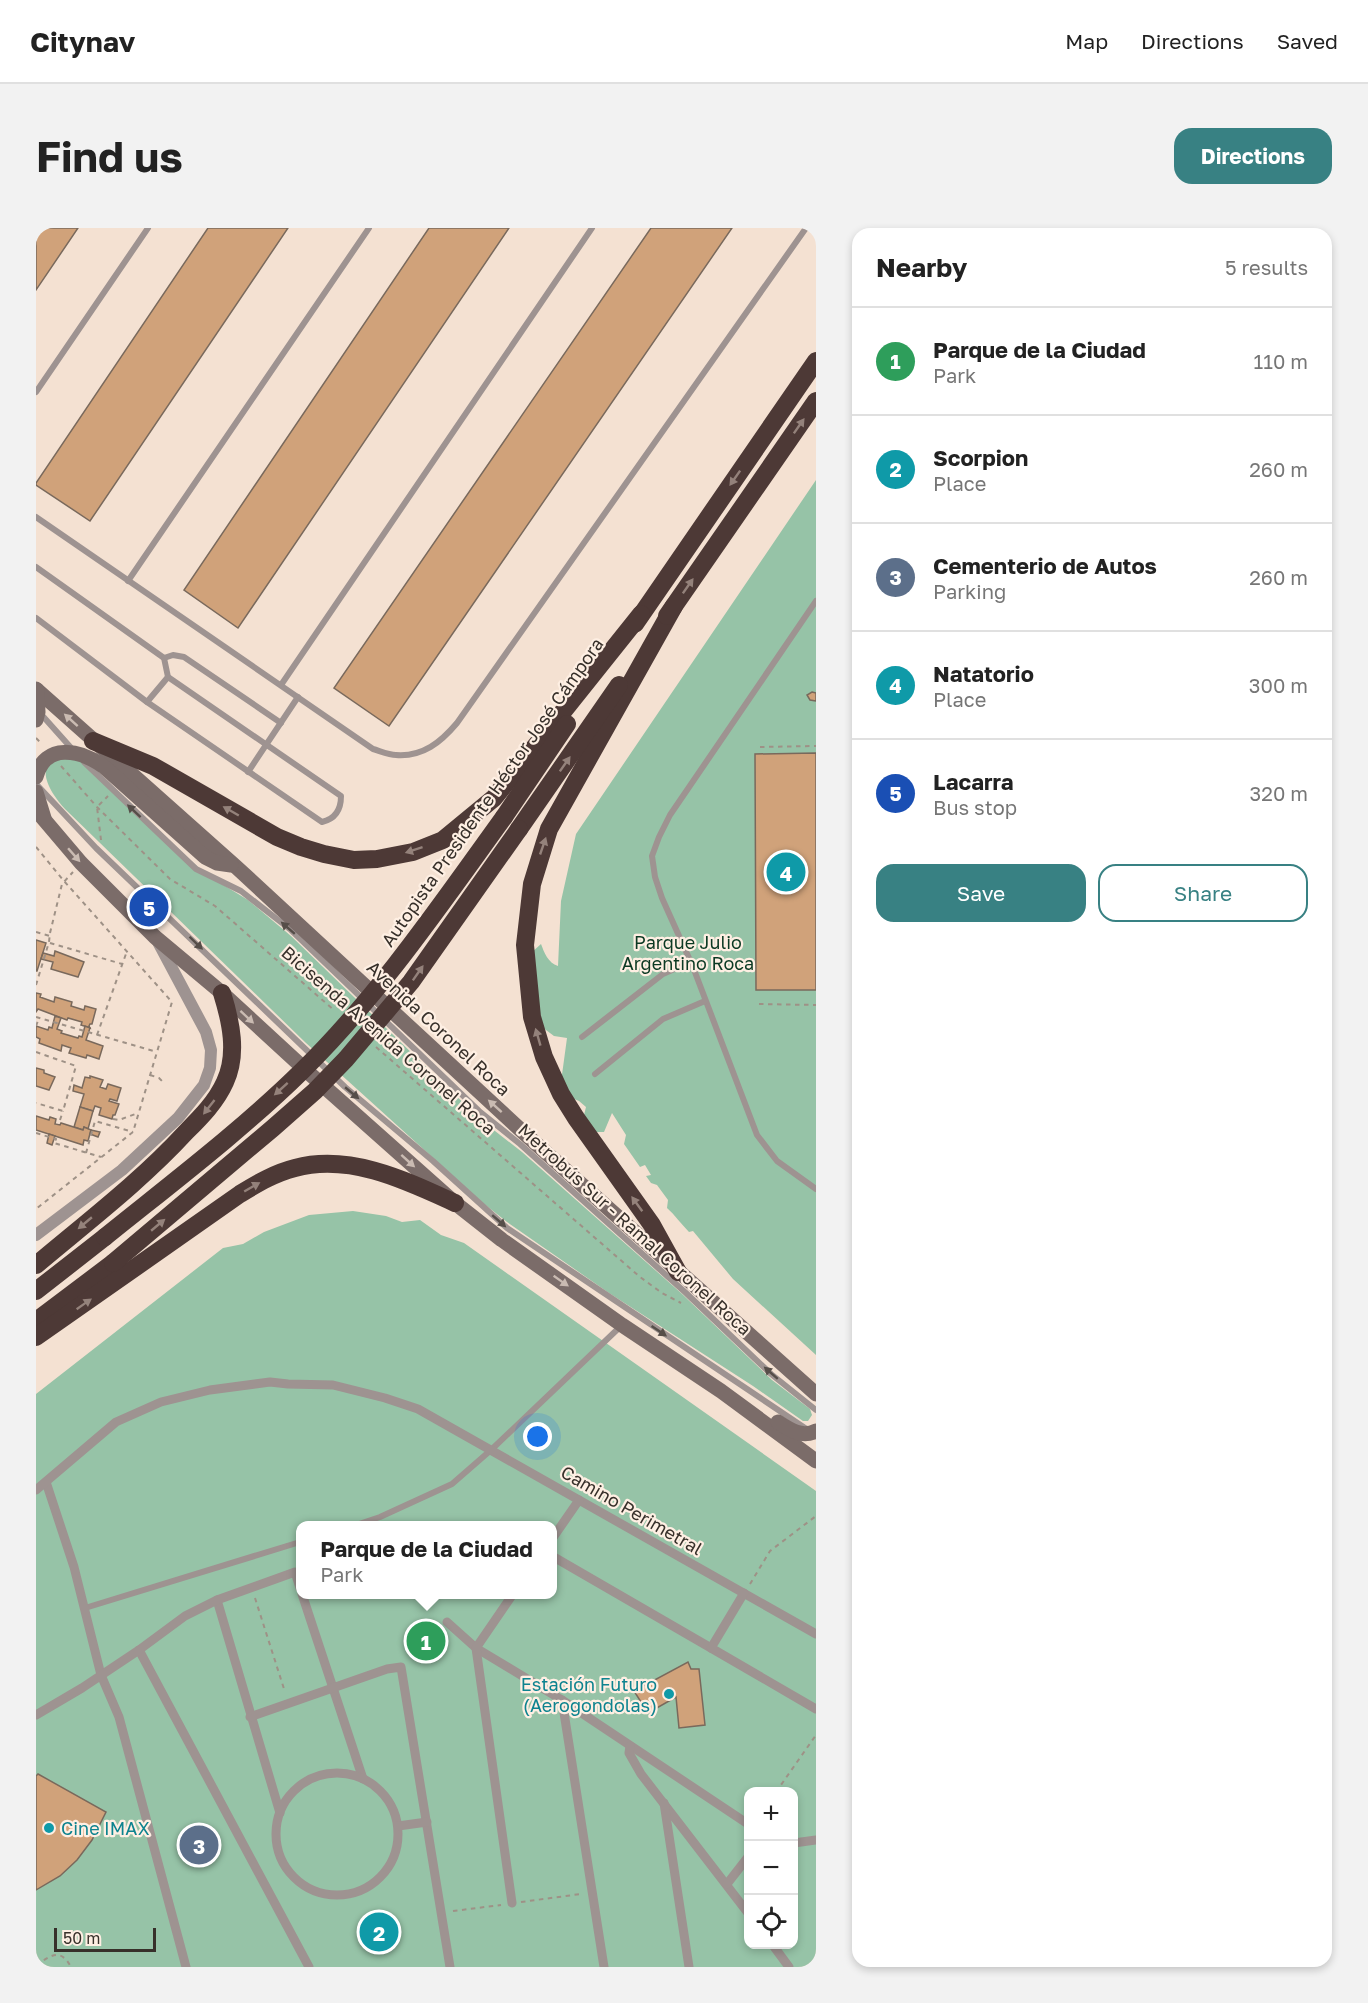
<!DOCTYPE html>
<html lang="en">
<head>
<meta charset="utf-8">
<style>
	:root { --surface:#fff; --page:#f2f2f2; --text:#222; --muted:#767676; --line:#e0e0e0; --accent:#388183 }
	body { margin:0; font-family:"Golos Text",sans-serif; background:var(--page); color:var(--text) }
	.controls { position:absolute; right:18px; bottom:18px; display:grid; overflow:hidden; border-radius:12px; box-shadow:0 3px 9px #0003 }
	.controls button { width:54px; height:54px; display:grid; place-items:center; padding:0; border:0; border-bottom:2px solid var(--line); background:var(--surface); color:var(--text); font:30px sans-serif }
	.scale { position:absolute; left:18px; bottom:15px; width:102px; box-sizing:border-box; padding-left:6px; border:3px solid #37302a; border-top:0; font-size:16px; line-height:21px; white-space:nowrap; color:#37302a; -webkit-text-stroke:4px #feefe3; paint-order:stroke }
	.you { position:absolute; left:502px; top:1209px; width:21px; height:21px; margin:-15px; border:4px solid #fff; border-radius:50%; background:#1a73e8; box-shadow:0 0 0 9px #1a73e833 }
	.badge { display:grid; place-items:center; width:39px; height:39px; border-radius:50%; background:var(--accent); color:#fff; font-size:20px; font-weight:700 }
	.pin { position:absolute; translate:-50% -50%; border:3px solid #fff; box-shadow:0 2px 6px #0006 }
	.popup { position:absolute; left:260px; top:1293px; width:261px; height:78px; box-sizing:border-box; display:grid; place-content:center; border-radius:12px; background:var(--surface); filter:drop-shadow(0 2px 4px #0005); font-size:20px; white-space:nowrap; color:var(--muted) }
	.popup b { font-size:22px; color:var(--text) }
	.popup::after { content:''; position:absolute; left:50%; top:100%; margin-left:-12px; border:12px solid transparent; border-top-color:var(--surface) }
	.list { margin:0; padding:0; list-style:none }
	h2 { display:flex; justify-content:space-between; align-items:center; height:78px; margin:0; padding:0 24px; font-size:26px }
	h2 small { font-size:20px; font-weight:400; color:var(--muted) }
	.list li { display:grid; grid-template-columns:39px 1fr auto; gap:18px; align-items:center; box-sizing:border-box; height:108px; padding:0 24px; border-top:2px solid var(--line) }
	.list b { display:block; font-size:22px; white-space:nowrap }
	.list p { margin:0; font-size:20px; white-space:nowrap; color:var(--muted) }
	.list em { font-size:20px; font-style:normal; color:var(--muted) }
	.actions { display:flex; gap:12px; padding:18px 24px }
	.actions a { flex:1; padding:14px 0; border:2px solid var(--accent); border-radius:18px; text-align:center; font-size:21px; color:var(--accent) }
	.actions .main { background:var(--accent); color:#fff }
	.icon { flex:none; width:33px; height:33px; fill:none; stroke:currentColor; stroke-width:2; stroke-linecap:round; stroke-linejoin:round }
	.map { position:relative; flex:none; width:780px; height:1739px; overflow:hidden; border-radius:18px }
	header { display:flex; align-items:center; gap:36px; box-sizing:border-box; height:84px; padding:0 30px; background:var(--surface); border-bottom:2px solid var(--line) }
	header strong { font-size:28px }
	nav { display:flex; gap:33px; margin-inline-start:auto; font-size:21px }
	.intro { display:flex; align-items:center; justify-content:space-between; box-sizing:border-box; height:144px; padding:0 36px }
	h1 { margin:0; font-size:42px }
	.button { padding:15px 27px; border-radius:18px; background:var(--accent); color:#fff; font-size:21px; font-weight:700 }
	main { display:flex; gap:36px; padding:0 36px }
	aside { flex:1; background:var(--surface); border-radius:18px; box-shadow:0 3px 9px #0003 }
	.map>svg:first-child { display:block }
	.green { fill:#96c3a7; fill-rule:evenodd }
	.building { fill:#d0a27a; stroke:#79695c; stroke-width:1.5 }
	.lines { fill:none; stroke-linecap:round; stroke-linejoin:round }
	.path { stroke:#9e9186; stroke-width:2; stroke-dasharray:4.5 4.5; stroke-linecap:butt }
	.service { stroke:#9e9391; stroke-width:6 }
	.pedestrian { stroke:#9e9391; stroke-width:9 }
	.minor { stroke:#9e9391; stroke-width:12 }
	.secondary { stroke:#7b6c69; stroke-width:15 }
	.motorway { stroke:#4d3936; stroke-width:18 }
	.motorway-bridge { stroke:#4d3936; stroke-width:18 }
	.oneway { fill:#94827b }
	.oneway2 { fill:#cabbb2 }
	.oneway3 { fill:#564e49 }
	.culture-dot { fill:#0f9aa8; stroke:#feefe3; stroke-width:2 }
	.labels { text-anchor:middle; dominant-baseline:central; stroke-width:4.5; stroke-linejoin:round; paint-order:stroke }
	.street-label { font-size:18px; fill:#37302a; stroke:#feefe3 }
	.park-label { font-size:18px; fill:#0b3923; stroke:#feefe3 }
	.culture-label { font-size:18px; fill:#0d838f; stroke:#feefe3; text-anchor:end }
</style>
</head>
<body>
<header>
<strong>Citynav</strong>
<nav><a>Map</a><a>Directions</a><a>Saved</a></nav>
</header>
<div class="intro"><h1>Find us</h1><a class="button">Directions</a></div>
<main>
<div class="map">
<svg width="780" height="1739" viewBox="0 0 780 1739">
	<rect width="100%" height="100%" fill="#f4e1d2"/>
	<g class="green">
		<path d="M780 252V1127L697 1051 657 1003 653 1004C645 996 639 987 631 980L632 972 621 957 615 955 610 948 615 947 609 937 604 939 588 916 590 907 576 885 568 904H557L547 891 550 879 543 873 531 868 525 854 531 810 518 808 506 799 495 725 505 716C508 724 512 735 522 738L525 673 540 606Z"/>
		<path d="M34 524 171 647 212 672 255 708 445 892 486 924 645 1065 736 1152 774 1181 776 1187 772 1193H767L717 1158 573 1065 471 994 447 975 270 815 29 581C18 569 0 545 16 531 21 528 29 526 34 524Z"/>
		<path d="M317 983 350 988 366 994 384 992 405 1007 428 1015 780 1263V1739H0V1166L187 1020 207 1016 228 1004 273 987ZM264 1298H516V1366H264ZM712 1564H758V1716H712Z"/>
	</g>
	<g class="building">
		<polygon points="0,0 42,0 0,62"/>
		<polygon points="172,0 252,0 54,293 0,257 0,255"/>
		<polygon points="393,0 473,0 202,400 148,362"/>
		<polygon points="615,0 696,0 353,498 298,460"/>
		<polygon points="776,464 780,465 780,473 774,472 771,467"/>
		<polygon points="780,525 780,762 720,762 719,526"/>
		<polygon points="0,712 10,715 1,743 0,743"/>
		<polygon points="19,723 48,734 42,749 15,741 17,734 5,731 7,725 18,728"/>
		<polygon points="0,765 5,766 4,769 18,774 19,769 36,774 35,778 48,782 49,778 60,781 56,796 54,796 53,798 54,800 45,797 46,794 32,790 31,792 2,781 0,784"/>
		<polygon points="19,788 25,790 21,801 26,803 25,805 42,810 43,808 46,809 49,798 54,800 50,812 67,818 63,831 51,827 50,830 33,825 35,820 26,817 25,823 3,815 4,811 0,809 0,798 12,802 13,799 16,800"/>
		<polygon points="0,840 8,842 8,845 19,849 13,862 0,858"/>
		<polygon points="54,848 67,852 64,859 70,861 72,856 85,860 81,873 74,871 73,873 83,876 79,887 77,887 76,891 63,887 65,880 59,878 57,883 44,879 48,866 37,863 38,857 46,860 49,849 54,850"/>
		<polygon points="44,879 57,883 52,901 48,899 47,902 38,899"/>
		<polygon points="0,888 13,892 14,889 20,891 19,896 24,897 25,895 47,902 48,899 55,902 52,913 48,912 47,917 0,902"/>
		<polygon points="55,902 64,904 62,909 54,906"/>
		<polygon points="13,906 19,908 16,917 11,915"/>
		<polygon points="652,1434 655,1441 663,1441 669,1497 643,1500 640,1469 612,1485 598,1463"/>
		<polygon points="2,1546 70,1584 56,1612 41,1632 24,1648 0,1662 0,1548"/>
	</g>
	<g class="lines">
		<g class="path">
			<polyline points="0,510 6,516"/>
			<polyline points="724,519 780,518"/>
			<polyline points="25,538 61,579 134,651 179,678 299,783"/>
			<polyline points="65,612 61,579 72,568"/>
			<polyline points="0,619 28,653 136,774 97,904 0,981"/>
			<polyline points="0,704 14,708"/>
			<polyline points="14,715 86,736"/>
			<polyline points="0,757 13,714 14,705 26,656 37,644"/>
			<polyline points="723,776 780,777"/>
			<polyline points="0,789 121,824"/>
			<polyline points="0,798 3,790"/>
			<polyline points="61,807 91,723"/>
			<polyline points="340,819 604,1049 626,1065 645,1075"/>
			<polyline points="0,824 40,838 27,883 0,875"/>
			<polyline points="114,847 123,850 127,854"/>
			<polyline points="77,891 83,892 102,885"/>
			<polyline points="24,892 27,883"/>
			<polyline points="0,905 20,911 18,915 65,929"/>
			<polyline points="50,925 59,893 97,904"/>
			<polyline points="714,1356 734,1323 780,1288"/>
			<polyline points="219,1370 249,1464"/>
			<polyline points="740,1564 780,1507"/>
			<polyline points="485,1674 545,1666"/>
			<polyline points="417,1683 465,1677"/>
			<path d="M0 1737C15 1728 24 1719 35 1739"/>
		</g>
		<g class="service">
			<polyline points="0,164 112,0"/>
			<path d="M0 289 337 521C344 523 353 527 360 527 387 529 405 514 421 495L770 0"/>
			<path d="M0 339 128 430 132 449 305 568C305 582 299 591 286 594L111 474 0 390"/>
			<polyline points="92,353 333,0"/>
			<polyline points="780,373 634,587 623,609 616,628 619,649 626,670 657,739 721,907 741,933 780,961"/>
			<polyline points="128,430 137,427 148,429 245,495"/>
			<polyline points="245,457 556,0"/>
			<polyline points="111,474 132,449"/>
			<polyline points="4,485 37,522"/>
			<polyline points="48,534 160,641 205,663 255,702 443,883 484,916 650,1065 735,1146 780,1182"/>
			<polyline points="212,544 262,469"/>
			<polyline points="2,558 60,620 309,859 397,933 471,1000 772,1202"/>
			<polyline points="546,809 627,746 654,734"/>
			<polyline points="559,846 627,791 669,773"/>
			<polyline points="317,1298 344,1289 416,1256 455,1222 586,1097"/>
			<polyline points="49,1380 264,1314"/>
		</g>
		<g class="pedestrian">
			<polyline points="10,1254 38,1339 65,1447 83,1489 150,1739"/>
			<polyline points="0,1262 80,1194 125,1174 174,1162 234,1154 252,1156 297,1157 349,1170 382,1181 780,1406"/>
			<polyline points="516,1311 543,1272"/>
			<polyline points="516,1328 675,1420"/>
			<polyline points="708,1365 675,1420 780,1481"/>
			<polyline points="266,1366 327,1551"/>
			<polyline points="181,1372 244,1585"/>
			<polyline points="411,1394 440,1420 526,1472 712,1596"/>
			<polyline points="103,1422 273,1739"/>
			<polyline points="526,1472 568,1739"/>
			<polyline points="0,1487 46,1460 103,1422 149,1388 181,1372 259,1344 264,1360"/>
			<polyline points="214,1489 351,1441 365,1439 414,1739"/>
			<polyline points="594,1518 593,1525 605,1546 712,1685"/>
			<circle cx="301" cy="1606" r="61"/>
			<polyline points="628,1575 653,1739"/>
			<polyline points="362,1598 391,1594"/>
			<polyline points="758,1615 780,1612"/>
			<polyline points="691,1656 712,1629"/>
			<polyline points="476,1675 440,1420 477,1366"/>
			<polyline points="736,1716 753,1739"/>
		</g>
		<polyline class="minor" points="0,1007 86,942 142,890 168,857 174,840 175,822 170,804 122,714"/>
		<g class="secondary">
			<polyline points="0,461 198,637 488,905 780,1166"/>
			<polyline points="0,492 2,484 1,462"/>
			<path d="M0 549C9 514 44 522 67 538L169 629 181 635 195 637"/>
			<polyline points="0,564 8,590"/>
			<polyline points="0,582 45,635 119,709 186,765 274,846 419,975 466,1012 586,1097 685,1163 780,1233"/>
			<path d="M742 1194C754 1202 766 1210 780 1203"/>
		</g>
		<g class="motorway">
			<polyline points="638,378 513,601 496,656 489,717 496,789 508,829 525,866 540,890 616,997 642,1044"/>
			<polyline points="631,388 780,173"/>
			<polyline points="599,396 780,133"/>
			<polyline points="57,513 117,538 241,609 265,619 288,626 318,632 341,631 377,624 407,612 458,570 605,386"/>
			<polyline points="468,589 531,496"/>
			<polyline points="483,601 583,457"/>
			<path d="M0 1037C51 994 105 953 150 904 165 889 180 874 189 854 202 826 195 794 186 765"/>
			<polyline points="0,1063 69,1009"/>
			<polyline points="0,1093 77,1035"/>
			<path d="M0 1109 204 966C222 955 239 945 259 940 314 925 371 953 419 975"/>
		</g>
		<g class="motorway-bridge">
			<path d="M69 1009C136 955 206 902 267 842 344 766 405 676 468 589"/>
			<polyline points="77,1035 237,900 279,863 310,831 375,754 483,601"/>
		</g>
	</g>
	<defs><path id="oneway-solid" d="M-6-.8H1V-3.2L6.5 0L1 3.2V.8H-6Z" transform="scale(1.5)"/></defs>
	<g class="oneway">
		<use href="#oneway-solid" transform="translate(763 198) rotate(-55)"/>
		<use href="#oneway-solid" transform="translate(699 250) rotate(125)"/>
		<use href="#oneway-solid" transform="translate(652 358) rotate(-55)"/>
		<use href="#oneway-solid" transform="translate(529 536) rotate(-55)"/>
		<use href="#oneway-solid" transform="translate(195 583) rotate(-150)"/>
		<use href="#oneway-solid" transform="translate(507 618) rotate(-71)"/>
		<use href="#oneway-solid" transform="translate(378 622) rotate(162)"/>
		<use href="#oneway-solid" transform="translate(382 745) rotate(-55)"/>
		<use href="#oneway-solid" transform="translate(502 809) rotate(-106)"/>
		<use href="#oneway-solid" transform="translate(245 861) rotate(138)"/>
		<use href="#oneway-solid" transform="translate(173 879) rotate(128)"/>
		<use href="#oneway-solid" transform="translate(216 959) rotate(-30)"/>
		<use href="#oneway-solid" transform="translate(601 976) rotate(-126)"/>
		<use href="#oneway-solid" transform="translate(49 995) rotate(140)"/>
		<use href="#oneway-solid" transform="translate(122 997) rotate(-40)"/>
		<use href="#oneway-solid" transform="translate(48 1076) rotate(-35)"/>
	</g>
	<g class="oneway2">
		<use href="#oneway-solid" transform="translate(35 492) rotate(-138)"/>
		<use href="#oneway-solid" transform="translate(38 627) rotate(49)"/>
		<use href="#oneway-solid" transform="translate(211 789) rotate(43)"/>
		<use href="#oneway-solid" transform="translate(459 878) rotate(-138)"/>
		<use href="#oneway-solid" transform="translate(372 933) rotate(42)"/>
		<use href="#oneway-solid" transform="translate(525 1053) rotate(35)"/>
	</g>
	<g class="oneway3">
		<use href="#oneway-solid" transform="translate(98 583) rotate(-137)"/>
		<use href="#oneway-solid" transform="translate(252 700) rotate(-139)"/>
		<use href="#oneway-solid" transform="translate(160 715) rotate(44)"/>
		<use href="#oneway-solid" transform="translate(316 865) rotate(40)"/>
		<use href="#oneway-solid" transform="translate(463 993) rotate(41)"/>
		<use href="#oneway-solid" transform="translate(623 1103) rotate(34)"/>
		<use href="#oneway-solid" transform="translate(735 1145) rotate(-139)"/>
	</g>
	<g class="culture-dot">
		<circle cx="633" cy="1466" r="6"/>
		<circle cx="13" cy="1600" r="6"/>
	</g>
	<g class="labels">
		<g class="street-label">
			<text transform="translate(456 564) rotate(-55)">Autopista Presidente Héctor José Cámpora</text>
			<text transform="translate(403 800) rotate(43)">Avenida Coronel Roca</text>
			<text transform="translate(353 812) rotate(41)">Bicisenda Avenida Coronel Roca</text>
			<text transform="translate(599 1001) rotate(42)">Metrobús Sur - Ramal Coronel Roca</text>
			<text transform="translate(596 1282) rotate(30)">Camino Perimetral</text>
		</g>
		<g class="park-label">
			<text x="652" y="714">Parque Julio<tspan x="652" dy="21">Argentino Roca</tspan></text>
		</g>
		<g class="culture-label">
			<text x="621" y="1456">Estación Futuro<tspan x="621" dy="21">(Aerogondolas)</tspan></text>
			<text x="25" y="1600" text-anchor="start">Cine IMAX</text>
		</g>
	</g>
</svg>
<div class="controls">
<button>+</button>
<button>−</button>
<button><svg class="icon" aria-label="locate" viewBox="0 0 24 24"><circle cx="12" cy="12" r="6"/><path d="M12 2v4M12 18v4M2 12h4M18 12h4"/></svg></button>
</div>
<div class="scale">50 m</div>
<div class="you"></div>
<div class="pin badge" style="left:390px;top:1413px;background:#2e9e5b">1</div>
<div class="popup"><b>Parque de la Ciudad</b>Park</div>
<div class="pin badge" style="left:343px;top:1704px;background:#0f9aa8">2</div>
<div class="pin badge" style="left:163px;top:1617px;background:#5c6f8a">3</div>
<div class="pin badge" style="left:750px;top:644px;background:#0f9aa8">4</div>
<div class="pin badge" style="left:113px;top:679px;background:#1a4fb4">5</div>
</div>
<aside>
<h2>Nearby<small>5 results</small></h2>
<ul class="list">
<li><span class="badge" style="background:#2e9e5b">1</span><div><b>Parque de la Ciudad</b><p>Park</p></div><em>110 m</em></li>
<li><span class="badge" style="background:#0f9aa8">2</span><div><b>Scorpion</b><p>Place</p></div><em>260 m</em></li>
<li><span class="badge" style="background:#5c6f8a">3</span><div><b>Cementerio de Autos</b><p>Parking</p></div><em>260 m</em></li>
<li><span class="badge" style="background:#0f9aa8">4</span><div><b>Natatorio</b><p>Place</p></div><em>300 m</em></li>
<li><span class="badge" style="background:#1a4fb4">5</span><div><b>Lacarra</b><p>Bus stop</p></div><em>320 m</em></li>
</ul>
<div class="actions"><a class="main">Save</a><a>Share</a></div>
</aside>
</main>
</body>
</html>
